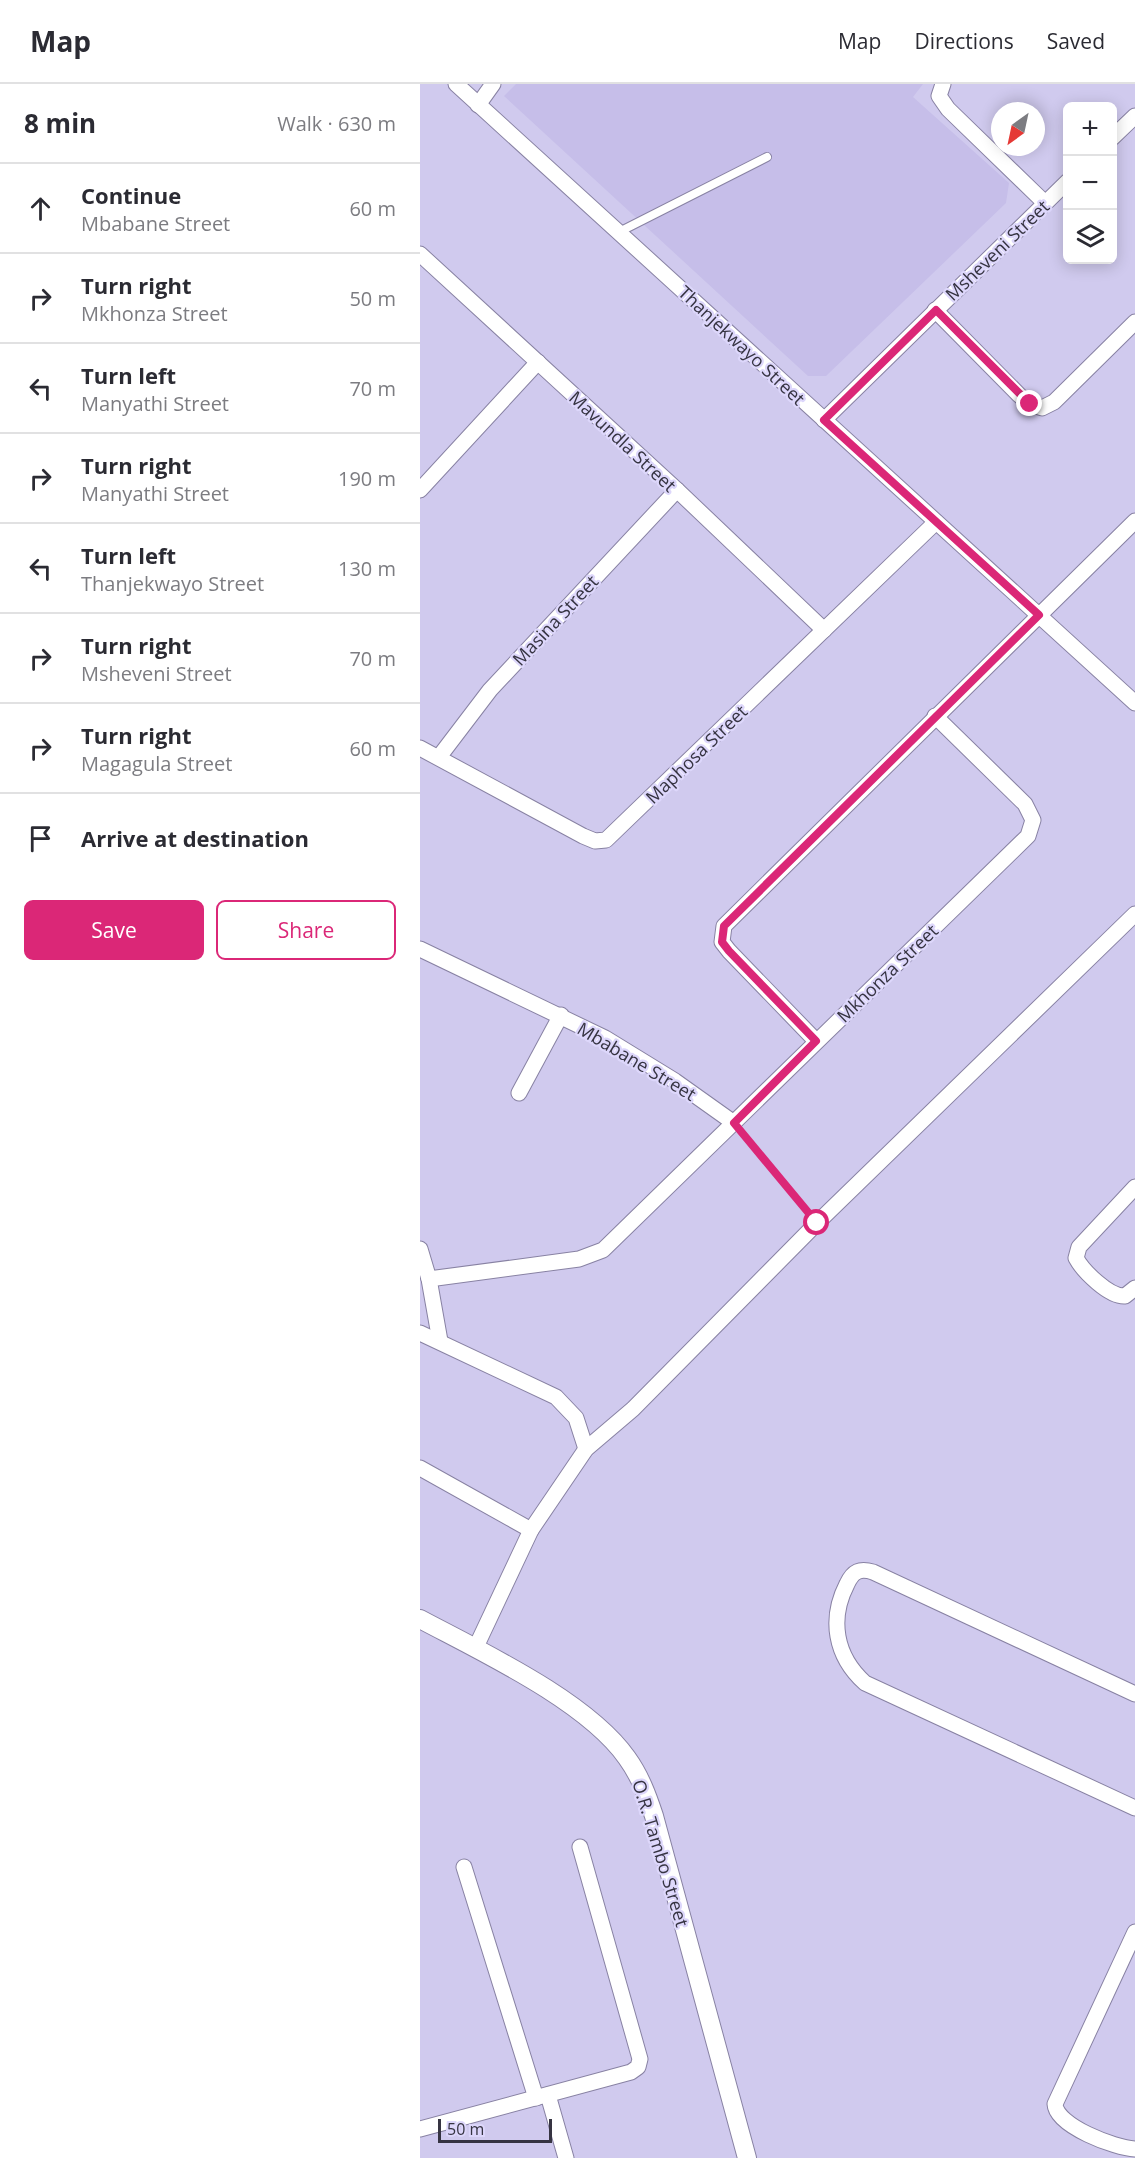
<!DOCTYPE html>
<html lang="en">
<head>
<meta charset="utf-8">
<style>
	:root { --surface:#fff; --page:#f2f2f3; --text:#2b2b33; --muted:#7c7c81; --line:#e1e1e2; --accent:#db2777 }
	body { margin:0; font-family:"Open Sans",sans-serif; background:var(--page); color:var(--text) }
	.controls { position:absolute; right:18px; top:18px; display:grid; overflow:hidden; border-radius:9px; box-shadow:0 3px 15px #0003 }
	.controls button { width:54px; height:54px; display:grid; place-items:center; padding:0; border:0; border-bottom:2px solid var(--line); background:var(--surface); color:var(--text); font:30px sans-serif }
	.compass { position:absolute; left:571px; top:18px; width:54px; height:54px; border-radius:50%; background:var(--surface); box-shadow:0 3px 15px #0003; rotate:213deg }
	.scale { position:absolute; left:18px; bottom:15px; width:114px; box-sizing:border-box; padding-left:6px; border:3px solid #363442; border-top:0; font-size:16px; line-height:21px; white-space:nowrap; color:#363442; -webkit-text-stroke:4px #ddd7fb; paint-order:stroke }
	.stop { position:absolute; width:18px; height:18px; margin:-14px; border:4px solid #db2777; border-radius:50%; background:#fff }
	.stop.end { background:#db2777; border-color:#fff; box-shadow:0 2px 6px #0008 }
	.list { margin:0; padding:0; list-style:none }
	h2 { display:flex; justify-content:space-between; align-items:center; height:78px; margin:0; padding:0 24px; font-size:26px }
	h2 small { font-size:20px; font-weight:400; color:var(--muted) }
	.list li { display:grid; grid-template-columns:39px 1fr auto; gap:18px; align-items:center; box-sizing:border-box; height:90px; padding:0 24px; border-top:2px solid var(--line) }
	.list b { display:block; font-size:22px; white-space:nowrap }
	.list p { margin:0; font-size:20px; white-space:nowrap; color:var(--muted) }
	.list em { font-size:20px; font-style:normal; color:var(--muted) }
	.actions { display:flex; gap:12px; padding:18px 24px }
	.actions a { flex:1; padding:14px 0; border:2px solid var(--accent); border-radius:9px; text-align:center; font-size:21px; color:var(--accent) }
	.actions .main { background:var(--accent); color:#fff }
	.icon { flex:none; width:33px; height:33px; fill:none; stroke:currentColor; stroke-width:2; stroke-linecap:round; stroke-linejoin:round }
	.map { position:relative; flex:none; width:715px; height:2074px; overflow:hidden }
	header { display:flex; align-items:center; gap:36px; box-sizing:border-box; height:84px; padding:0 30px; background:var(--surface); border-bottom:2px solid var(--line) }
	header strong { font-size:28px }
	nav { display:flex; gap:33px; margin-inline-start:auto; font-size:21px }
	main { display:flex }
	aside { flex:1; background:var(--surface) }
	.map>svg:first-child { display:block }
	.built { fill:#c6bee9 }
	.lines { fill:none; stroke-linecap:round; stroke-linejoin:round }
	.service-casing { stroke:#8882a3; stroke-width:10 }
	.minor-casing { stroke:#8882a3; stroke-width:17 }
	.tertiary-casing { stroke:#8882a3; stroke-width:20 }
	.path { stroke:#89859f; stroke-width:3; stroke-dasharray:4.5 4.5; stroke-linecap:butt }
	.service { stroke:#fff; stroke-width:8 }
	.minor { stroke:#fff; stroke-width:15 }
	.tertiary { stroke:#fff; stroke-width:18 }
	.route { stroke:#db2777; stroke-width:8 }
	.labels { text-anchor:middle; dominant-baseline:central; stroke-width:4.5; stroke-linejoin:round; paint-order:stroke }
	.street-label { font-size:18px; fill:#363442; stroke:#ddd7fb }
</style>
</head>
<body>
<header>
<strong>Map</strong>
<nav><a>Map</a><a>Directions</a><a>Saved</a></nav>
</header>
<main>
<aside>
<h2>8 min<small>Walk · 630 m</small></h2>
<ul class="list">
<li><svg class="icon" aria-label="ahead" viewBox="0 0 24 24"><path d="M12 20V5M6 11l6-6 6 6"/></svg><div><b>Continue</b><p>Mbabane Street</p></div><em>60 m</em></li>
<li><svg class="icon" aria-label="right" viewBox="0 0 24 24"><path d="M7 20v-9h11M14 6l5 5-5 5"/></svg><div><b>Turn right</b><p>Mkhonza Street</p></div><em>50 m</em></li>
<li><svg class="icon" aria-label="left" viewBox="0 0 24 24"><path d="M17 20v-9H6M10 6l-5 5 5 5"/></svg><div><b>Turn left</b><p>Manyathi Street</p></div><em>70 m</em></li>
<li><svg class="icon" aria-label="right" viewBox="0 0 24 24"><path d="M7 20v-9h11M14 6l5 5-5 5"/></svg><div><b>Turn right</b><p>Manyathi Street</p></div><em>190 m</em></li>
<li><svg class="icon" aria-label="left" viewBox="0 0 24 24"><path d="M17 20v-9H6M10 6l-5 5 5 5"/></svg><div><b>Turn left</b><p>Thanjekwayo Street</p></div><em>130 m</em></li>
<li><svg class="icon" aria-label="right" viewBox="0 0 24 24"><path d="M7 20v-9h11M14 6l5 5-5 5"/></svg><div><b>Turn right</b><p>Msheveni Street</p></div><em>70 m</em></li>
<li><svg class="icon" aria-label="right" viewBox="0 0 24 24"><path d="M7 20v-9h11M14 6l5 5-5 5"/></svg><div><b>Turn right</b><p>Magagula Street</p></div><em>60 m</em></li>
<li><svg class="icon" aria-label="arrive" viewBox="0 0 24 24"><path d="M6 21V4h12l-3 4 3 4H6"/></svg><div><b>Arrive at destination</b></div></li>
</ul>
<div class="actions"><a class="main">Save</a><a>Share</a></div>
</aside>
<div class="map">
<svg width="715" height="2074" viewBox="0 0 715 2074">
	<rect width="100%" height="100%" fill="#d0caee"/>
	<polygon class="built" points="96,0 503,0 493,13 589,99 586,119 406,292 388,292 84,12"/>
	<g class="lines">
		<g class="service-casing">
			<polyline id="service" points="199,148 347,73"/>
		</g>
		<g class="minor-casing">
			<g id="minor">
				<polyline points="36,0 715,619"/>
				<polyline points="523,0 519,12 528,25 625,119"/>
				<polyline points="58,21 73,0"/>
				<polyline points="692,54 715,32"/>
				<polyline points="0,170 257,406 404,546"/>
				<polyline points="515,226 599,311 610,320 622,324 634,318 715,238"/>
				<polyline points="404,336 648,97"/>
				<polyline points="0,406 118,278"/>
				<polyline points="0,664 163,752 175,757 186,756 516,438"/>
				<polyline points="19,673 70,606 257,406"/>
				<polyline points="0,865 185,954 255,997 314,1039"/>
				<polyline points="396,957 309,867 302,858 304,842 715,437"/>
				<polyline points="99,1009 141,931"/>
				<path d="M715 1103 659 1163 656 1174C663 1187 689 1213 705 1212L715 1204"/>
				<polyline points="0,1165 9,1195 20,1257"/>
				<polyline points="9,1195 159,1175 183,1166 608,752 613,736 605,720 515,632"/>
				<polyline points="0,1249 136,1313 156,1334 166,1365"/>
				<polyline points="0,1384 111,1446"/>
				<polyline points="55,1565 111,1446 166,1365 213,1325 397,1139 715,830"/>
				<path d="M715 1610 453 1488C440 1484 433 1487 427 1500 409 1535 415 1572 445 1599L715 1724"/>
				<polyline points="44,1783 116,2014"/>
				<path d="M715 1848 635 2020C636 2042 695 2064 715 2065"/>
				<polyline points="128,2011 146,2074"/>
				<polyline points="0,2045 211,1988 218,1983 220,1975 160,1763"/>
			</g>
		</g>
		<g class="tertiary-casing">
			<path id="tertiary" d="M0 1535C62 1568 167 1617 207 1674 220 1692 227 1711 234 1732L327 2074"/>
		</g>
		<polyline class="path" points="323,1050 388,1128"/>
		<use href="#service" class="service"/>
		<use href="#minor" class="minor"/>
		<use href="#tertiary" class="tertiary"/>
	</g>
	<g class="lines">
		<polyline class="route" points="397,1139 314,1039 396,957 309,867 302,858 304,842 619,531 404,336 516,226 610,320"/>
	</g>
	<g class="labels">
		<g class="street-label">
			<text transform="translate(577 166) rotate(-44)">Msheveni Street</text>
			<text transform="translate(322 261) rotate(43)">Thanjekwayo Street</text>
			<text transform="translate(203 357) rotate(43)">Mavundla Street</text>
			<text transform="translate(135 536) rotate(-47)">Masina Street</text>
			<text transform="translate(276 670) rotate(-44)">Maphosa Street</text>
			<text transform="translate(467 889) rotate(-44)">Mkhonza Street</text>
			<text transform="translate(217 977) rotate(31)">Mbabane Street</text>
			<text transform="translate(241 1769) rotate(73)">O.R. Tambo Street</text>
		</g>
	</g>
</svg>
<div class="controls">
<button>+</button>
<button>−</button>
<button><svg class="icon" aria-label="layers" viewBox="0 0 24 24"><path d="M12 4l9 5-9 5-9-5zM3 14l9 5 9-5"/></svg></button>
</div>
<svg class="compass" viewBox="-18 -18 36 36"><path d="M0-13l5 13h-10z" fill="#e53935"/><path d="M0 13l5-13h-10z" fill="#7c7c81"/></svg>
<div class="scale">50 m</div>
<div class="stop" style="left:397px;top:1139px"></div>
<div class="stop end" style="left:610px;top:320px"></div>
</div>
</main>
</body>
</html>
